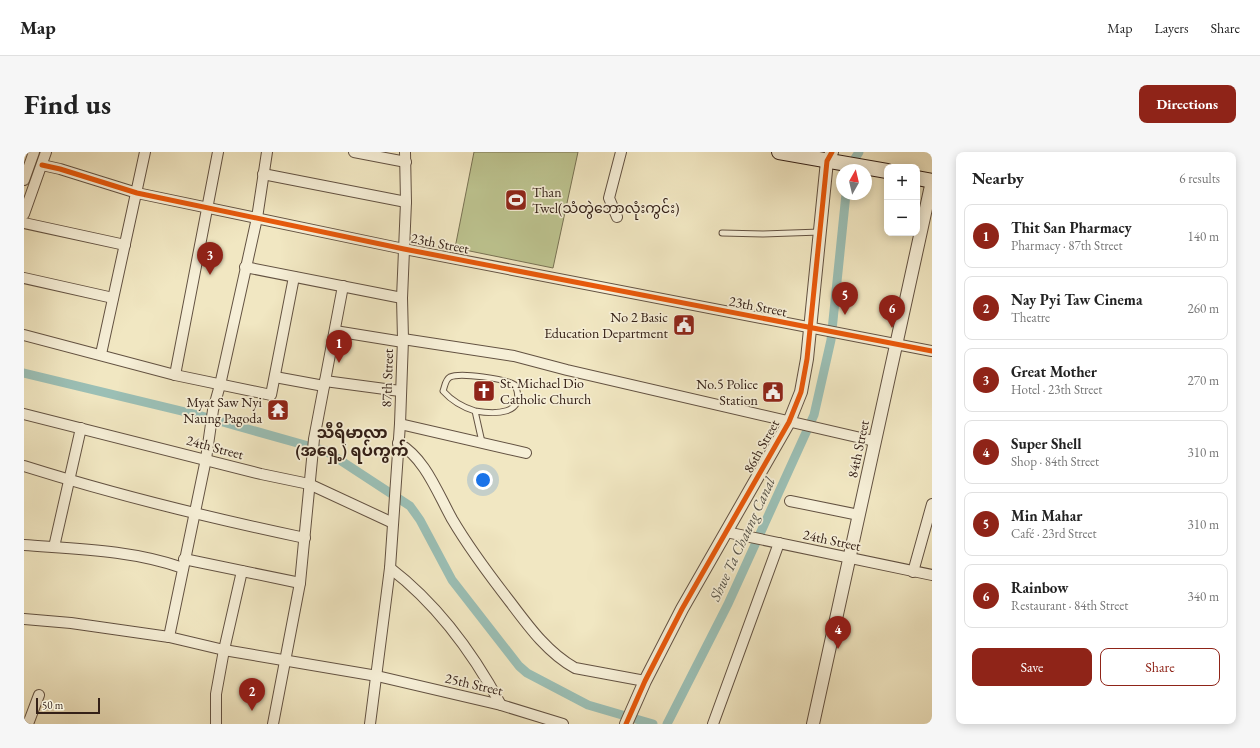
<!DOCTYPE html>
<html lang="en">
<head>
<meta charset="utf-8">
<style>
	:root { --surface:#fff; --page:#f6f6f6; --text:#222; --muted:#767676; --line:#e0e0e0; --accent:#8f2418 }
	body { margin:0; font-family:"EB Garamond","Noto Sans Myanmar",serif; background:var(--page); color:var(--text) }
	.controls { position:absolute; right:12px; top:12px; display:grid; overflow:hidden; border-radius:8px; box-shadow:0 2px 10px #0003 }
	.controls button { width:36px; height:36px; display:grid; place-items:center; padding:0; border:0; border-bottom:1px solid var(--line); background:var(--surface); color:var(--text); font:20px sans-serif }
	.compass { position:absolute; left:812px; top:12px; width:36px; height:36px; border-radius:50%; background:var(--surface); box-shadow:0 2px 10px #0003; rotate:8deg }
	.scale { position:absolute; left:12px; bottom:10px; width:64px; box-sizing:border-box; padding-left:4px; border:2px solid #342017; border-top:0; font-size:11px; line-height:14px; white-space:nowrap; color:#342017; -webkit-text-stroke:3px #f6efd7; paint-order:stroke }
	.you { position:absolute; left:459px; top:328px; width:14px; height:14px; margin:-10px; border:3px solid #fff; border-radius:50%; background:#1a73e8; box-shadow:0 0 0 6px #1a73e833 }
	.badge { display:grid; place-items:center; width:26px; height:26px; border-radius:50%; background:var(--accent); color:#fff; font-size:13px; font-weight:700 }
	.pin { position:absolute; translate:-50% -33px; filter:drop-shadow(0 1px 2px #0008) }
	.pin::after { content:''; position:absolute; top:21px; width:14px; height:12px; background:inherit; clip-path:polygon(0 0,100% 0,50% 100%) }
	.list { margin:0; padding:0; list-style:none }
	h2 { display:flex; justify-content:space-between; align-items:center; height:52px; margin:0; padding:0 16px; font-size:17px }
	h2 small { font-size:13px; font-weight:400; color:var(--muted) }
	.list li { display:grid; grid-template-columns:26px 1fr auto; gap:12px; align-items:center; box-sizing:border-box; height:64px; margin:0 8px 8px; padding:0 8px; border:1px solid var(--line); border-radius:8px }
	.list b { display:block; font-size:15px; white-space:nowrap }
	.list p { margin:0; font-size:13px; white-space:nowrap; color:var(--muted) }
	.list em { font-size:13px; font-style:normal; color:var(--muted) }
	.actions { display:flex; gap:8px; padding:12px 16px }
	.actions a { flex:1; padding:9px 0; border:1px solid var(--accent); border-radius:8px; text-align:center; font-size:14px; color:var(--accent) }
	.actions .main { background:var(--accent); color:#fff }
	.map { position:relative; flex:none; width:908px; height:572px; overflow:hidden; border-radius:8px }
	header { display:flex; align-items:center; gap:24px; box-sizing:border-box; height:56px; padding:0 20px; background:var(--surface); border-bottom:1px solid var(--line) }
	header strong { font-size:19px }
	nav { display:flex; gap:22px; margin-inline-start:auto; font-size:14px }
	.intro { display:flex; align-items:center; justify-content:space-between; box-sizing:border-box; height:96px; padding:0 24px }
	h1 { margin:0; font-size:28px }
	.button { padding:10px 18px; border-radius:8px; background:var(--accent); color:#fff; font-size:14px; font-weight:700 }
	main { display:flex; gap:24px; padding:0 24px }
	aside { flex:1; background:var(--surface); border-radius:8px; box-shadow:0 2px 10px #0003 }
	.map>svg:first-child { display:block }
	.green { fill:#bdc490; stroke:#787254 }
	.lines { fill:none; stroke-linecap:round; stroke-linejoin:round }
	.canal { stroke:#9bbfb5; stroke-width:9 }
	.service-casing { stroke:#635242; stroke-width:7 }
	.minor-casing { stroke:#635242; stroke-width:12 }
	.tertiary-casing { stroke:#635242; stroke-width:14 }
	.secondary-casing { stroke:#342017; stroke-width:16 }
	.service { stroke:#f6efd7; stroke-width:5 }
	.minor { stroke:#f6efd7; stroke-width:10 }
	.tertiary { stroke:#f6efd7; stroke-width:12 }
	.secondary { stroke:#f6efd7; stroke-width:14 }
	.cycleway-casing { stroke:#f6efd7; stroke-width:8 }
	.cycleway { stroke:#e8590c; stroke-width:5 }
	.labels { text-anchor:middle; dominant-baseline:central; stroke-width:3.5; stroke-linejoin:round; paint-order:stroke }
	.poi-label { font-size:14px; fill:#342017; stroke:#f6efd7; text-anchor:end }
	.street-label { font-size:14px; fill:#342017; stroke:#f6efd7 }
	.water-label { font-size:15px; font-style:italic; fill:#535046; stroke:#f6efd7 }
	.quarter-label { font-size:16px; font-weight:bold; fill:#342017; stroke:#f6efd7 }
</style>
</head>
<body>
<header>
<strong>Map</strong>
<nav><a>Map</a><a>Layers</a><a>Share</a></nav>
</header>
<div class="intro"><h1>Find us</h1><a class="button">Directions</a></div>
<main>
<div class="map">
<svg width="908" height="572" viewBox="0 0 908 572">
	<rect width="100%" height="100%" fill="#f1e7c2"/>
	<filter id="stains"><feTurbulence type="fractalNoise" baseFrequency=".005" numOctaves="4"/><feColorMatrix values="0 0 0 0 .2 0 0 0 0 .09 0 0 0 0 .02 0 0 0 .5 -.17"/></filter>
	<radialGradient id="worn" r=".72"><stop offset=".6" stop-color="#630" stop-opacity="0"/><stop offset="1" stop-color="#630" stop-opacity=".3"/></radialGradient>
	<polygon class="green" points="450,0 554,0 529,116 431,96"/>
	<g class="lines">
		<g class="canal">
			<polyline points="825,16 835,0"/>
			<polyline points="0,221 174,263 302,299 386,354 396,368 428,428 495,514 503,521 564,553 629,572"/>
			<polyline points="643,572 704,452 790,263 807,188 822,42"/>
		</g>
		<g class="service-casing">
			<g id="service">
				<polyline points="698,81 739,82 796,80"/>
				<path d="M451 259C469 262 504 264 491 233 482 227 436 220 426 225 421 228 421 234 419 239 428 249 438 255 451 259L458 290"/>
			</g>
		</g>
		<g class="minor-casing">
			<g id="minor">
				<polyline points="330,0 382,10"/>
				<polyline points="18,13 36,17 113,41 380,97 908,199"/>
				<polyline points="239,22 382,50"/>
				<polyline points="0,28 10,0"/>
				<polyline points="0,62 22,0"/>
				<polyline points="593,65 585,46 597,0"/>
				<polyline points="0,71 101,93"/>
				<polyline points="221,115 378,146"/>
				<polyline points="0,126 89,146"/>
				<polyline points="311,179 379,190"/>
				<polyline points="0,183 151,223 247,243 270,125"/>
				<polyline points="379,187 490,204 543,218 850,289"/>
				<polyline points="77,202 121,0"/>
				<polyline points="151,223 194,0"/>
				<polyline points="251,225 300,234"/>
				<polyline points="301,229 376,239"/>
				<polyline points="0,262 237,322 285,332 369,371"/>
				<polyline points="376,272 502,301"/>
				<path d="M374 291C401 306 413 340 428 367 445 396 466 424 487 451 505 475 524 501 551 516L621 529"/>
				<path d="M0 314C92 343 186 366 281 386"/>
				<polyline points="766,349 835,363"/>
				<polyline points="702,380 908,423"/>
				<path d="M0 393C53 397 108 398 159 416"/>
				<polyline points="30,395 57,276"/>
				<polyline points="160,407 276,431"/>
				<path d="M366 416C413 452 449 501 477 553"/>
				<polyline points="889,420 908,352"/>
				<polyline points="0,467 47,471 145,485 200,498 353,524 477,553 539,572"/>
				<polyline points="145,485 182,307 189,258 196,233 233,66 243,0"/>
				<polyline points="4,572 15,543"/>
				<polyline points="192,572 192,542 200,498 218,419"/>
				<polyline points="249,572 276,431 290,287 319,134"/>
				<polyline points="346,572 366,416 376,272 379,187 378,146 382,50 381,0"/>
				<polyline points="689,572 755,391"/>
			</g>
		</g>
		<g class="tertiary-casing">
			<g id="tertiary">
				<polyline points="602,572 621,529 658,457 765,270 777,240 783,207 803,9 808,0"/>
				<polyline points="789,572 908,29"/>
			</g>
		</g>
		<g class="secondary-casing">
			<g id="secondary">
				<polyline points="755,0 863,19"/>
				<polyline points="893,26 908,29"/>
			</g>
		</g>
		<use href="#service" class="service"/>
		<use href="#minor" class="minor"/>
		<use href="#tertiary" class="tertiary"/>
		<use href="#secondary" class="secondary"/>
		<g class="cycleway-casing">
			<g id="cycleway">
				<polyline points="18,13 36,17 113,41 380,97 908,199"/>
				<polyline points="602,572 621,529 658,457 765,270 777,240 783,207 803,9 808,0"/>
			</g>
		</g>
		<use href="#cycleway" class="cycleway"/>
	</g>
	<defs>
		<g id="stadium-square" transform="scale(1.15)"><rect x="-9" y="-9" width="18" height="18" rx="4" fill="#8f2418" stroke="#f6efd7"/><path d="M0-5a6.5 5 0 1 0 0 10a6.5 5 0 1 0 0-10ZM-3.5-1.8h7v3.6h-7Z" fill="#fff"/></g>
		<g id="civic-square" transform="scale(1.15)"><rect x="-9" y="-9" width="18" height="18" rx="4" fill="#8f2418" stroke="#f6efd7"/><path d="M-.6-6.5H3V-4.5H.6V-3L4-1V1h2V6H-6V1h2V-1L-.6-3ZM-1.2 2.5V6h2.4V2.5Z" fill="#fff"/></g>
		<g id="church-square" transform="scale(1.15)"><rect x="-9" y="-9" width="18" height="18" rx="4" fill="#8f2418" stroke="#f6efd7"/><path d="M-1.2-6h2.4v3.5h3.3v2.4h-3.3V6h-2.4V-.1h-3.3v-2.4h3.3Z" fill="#fff"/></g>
		<g id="temple-square" transform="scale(1.15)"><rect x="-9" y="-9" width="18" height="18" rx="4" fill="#8f2418" stroke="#f6efd7"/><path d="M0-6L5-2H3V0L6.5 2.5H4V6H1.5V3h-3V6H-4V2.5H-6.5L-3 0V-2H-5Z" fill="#fff"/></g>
	</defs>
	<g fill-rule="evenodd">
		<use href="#stadium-square" x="492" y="48"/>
		<use href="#civic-square" x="660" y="173"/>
		<use href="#church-square" x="460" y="239"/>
		<use href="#civic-square" x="749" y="240"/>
		<use href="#temple-square" x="254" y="258"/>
	</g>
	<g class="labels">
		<g class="poi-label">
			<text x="508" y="40" text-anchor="start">Than<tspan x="508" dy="16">Twel(သံတွဲဘောလုံးကွင်း)</tspan></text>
			<text x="644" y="165">No 2 Basic<tspan x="644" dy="16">Education Department</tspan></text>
			<text x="476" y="231" text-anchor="start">St. Michael Dio<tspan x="476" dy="16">Catholic Church</tspan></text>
			<text x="734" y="232">No.5 Police<tspan x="734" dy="16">Station</tspan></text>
			<text x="238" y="250">Myat Saw Nyi<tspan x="238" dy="16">Naung Pagoda</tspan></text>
		</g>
		<g class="street-label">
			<text transform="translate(416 91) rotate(11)">23th Street</text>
			<text transform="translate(734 154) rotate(11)">23th Street</text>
			<text transform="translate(363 226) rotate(-88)">87th Street</text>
			<text transform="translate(737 294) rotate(-61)">86th Street</text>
			<text transform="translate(191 295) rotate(15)">24th Street</text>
			<text transform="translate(834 297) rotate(-78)">84th Street</text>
			<text transform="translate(808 388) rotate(12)">24th Street</text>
			<text transform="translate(450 532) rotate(13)">25th Street</text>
		</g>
		<g class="water-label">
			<text transform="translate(718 387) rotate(-65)">Shwe Ta Chaung Canal</text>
		</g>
		<g class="quarter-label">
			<text x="328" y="280">သီရိမာလာ<tspan x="328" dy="18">(အရှေ့) ရပ်ကွက်</tspan></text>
		</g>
	</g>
	<rect width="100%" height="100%" filter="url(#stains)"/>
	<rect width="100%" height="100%" fill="url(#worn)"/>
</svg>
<div class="controls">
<button>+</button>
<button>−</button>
</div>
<svg class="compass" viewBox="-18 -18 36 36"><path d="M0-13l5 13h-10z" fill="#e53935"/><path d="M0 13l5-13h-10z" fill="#767676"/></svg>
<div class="scale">50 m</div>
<div class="you"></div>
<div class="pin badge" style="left:315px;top:211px">1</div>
<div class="pin badge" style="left:228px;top:559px">2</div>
<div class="pin badge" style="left:186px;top:123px">3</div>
<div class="pin badge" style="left:814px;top:497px">4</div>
<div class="pin badge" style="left:821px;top:163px">5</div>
<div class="pin badge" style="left:868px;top:176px">6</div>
</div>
<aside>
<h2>Nearby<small>6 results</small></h2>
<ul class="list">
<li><span class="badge">1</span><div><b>Thit San Pharmacy</b><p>Pharmacy · 87th Street</p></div><em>140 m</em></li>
<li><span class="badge">2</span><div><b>Nay Pyi Taw Cinema</b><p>Theatre</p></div><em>260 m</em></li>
<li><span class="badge">3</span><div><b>Great Mother</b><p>Hotel · 23th Street</p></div><em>270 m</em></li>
<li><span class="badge">4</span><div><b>Super Shell</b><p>Shop · 84th Street</p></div><em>310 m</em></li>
<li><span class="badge">5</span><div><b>Min Mahar</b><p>Café · 23rd Street</p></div><em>310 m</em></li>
<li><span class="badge">6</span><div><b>Rainbow</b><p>Restaurant · 84th Street</p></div><em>340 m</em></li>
</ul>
<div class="actions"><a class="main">Save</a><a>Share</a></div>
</aside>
</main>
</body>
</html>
